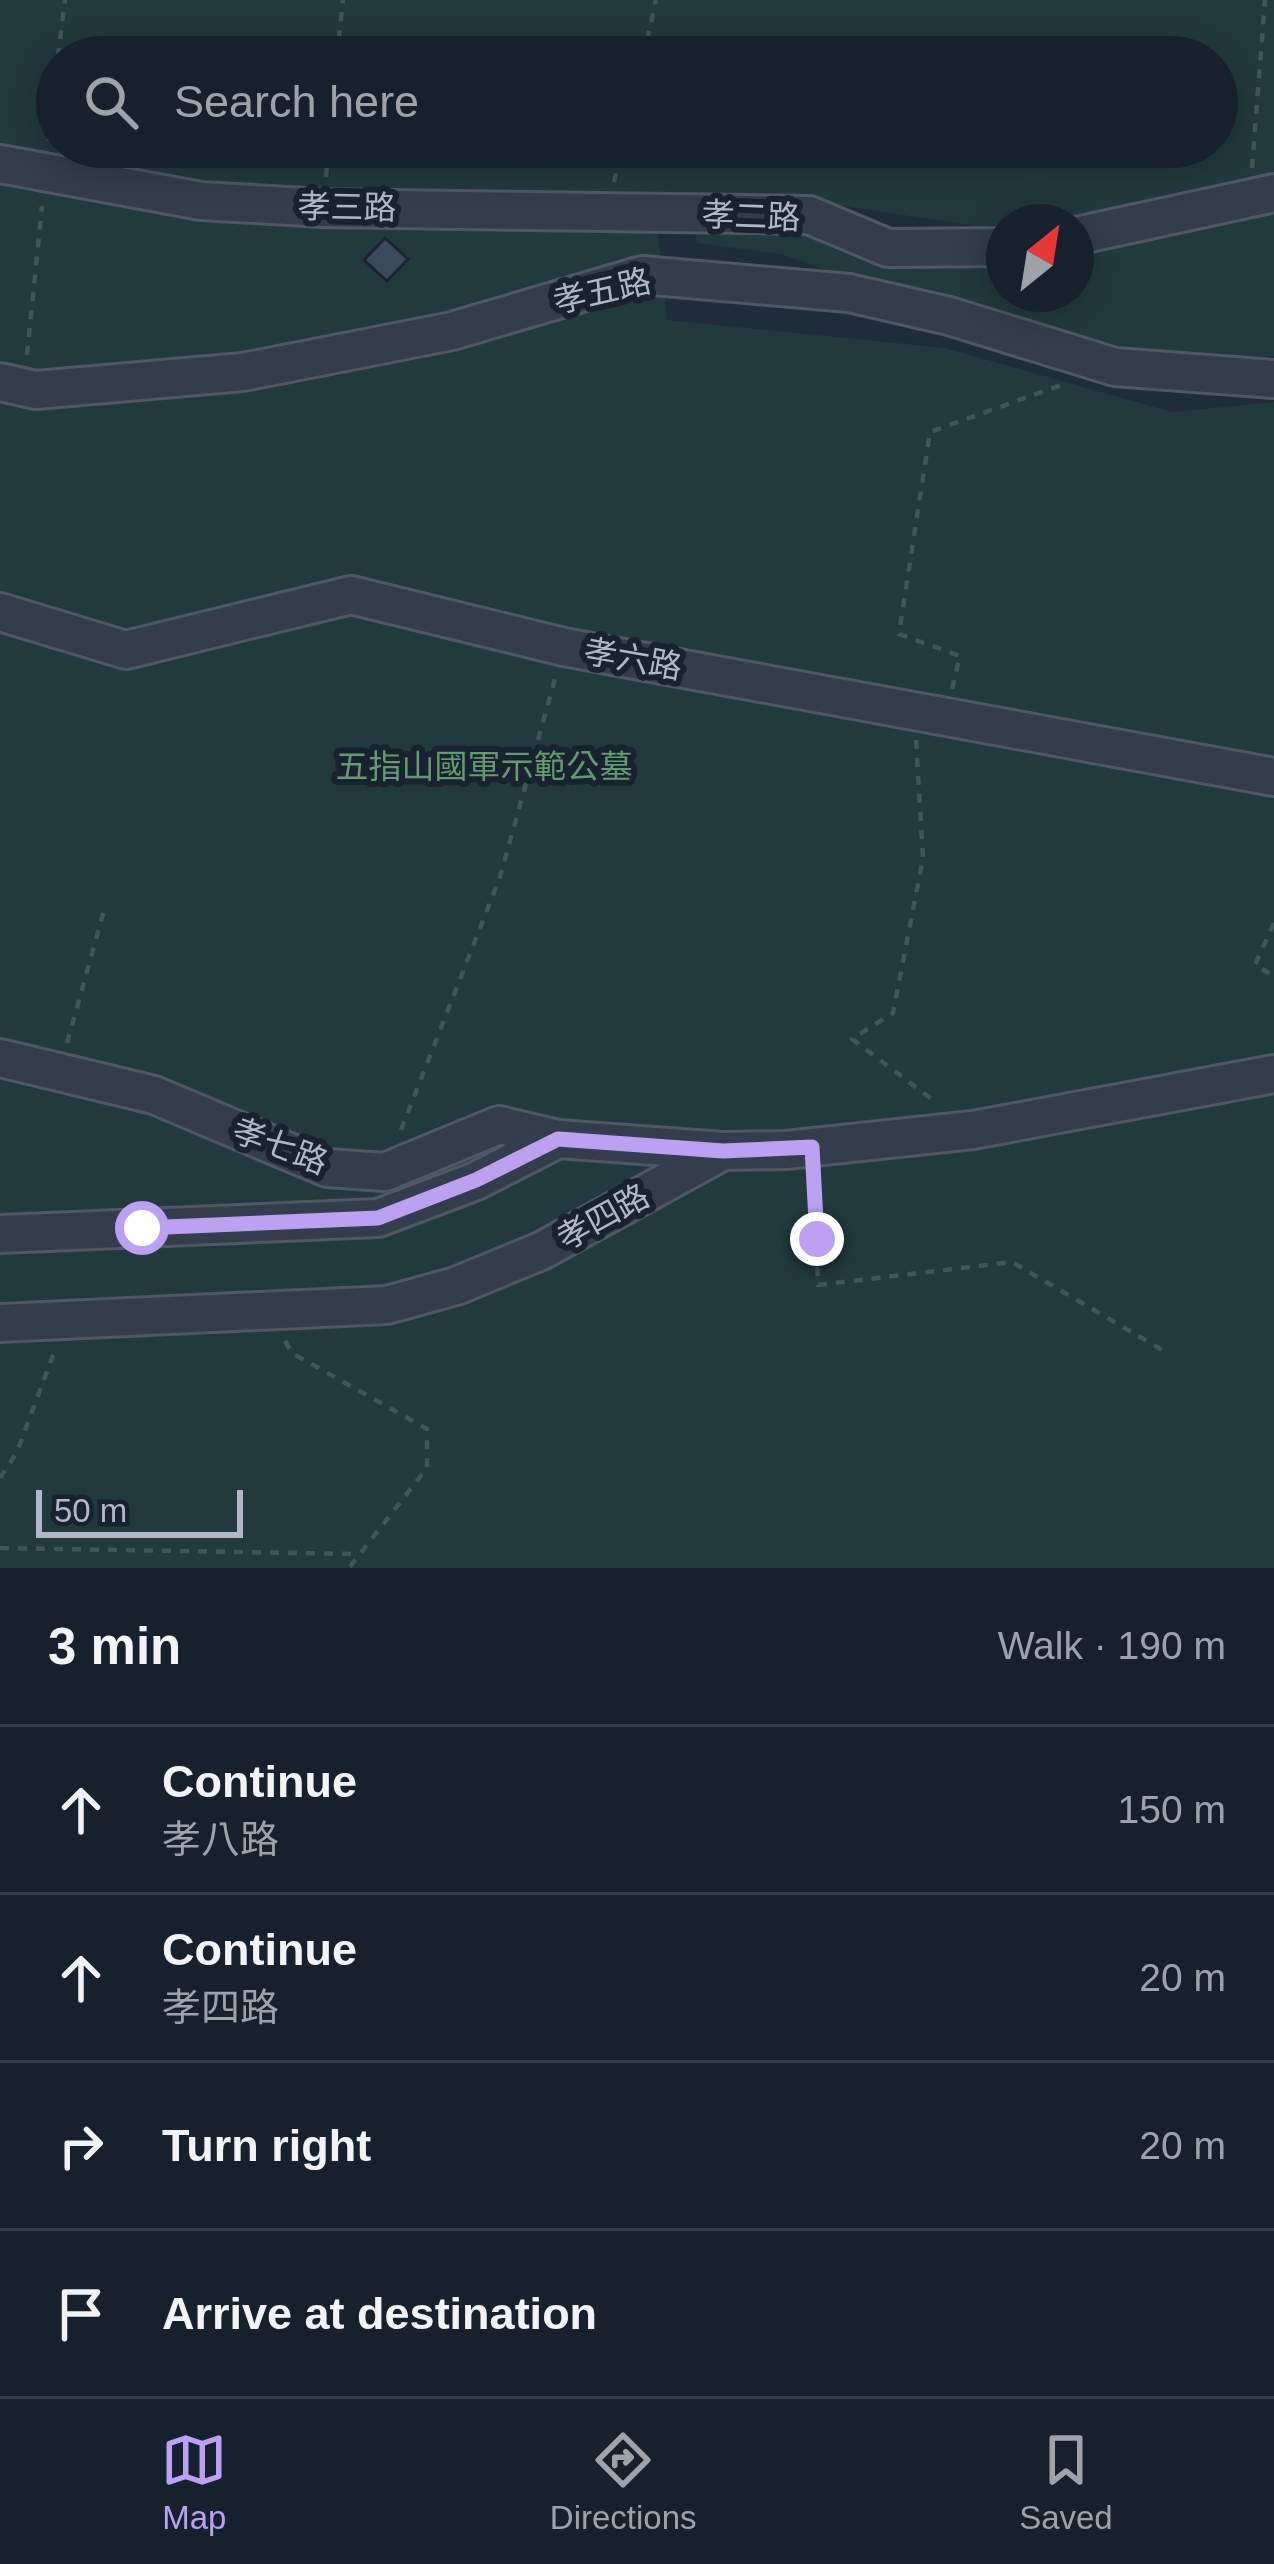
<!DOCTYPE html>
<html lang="en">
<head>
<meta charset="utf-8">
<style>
	:root { --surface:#17212d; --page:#242e39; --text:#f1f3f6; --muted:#9ea3aa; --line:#363e49; --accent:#bca0f2 }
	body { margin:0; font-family:Arial,"Noto Sans TC",sans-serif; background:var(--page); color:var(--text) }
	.compass { position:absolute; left:986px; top:204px; width:108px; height:108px; border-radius:50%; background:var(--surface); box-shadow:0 6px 30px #0003; rotate:30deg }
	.scale { position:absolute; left:36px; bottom:30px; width:207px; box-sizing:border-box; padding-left:12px; border:6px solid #aeb8c8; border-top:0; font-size:33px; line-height:42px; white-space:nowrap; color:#aeb8c8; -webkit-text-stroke:9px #182230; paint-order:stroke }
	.stop { position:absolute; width:36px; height:36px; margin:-27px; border:9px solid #bca0f2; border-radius:50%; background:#fff }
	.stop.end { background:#bca0f2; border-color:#fff; box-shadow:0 3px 12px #0008 }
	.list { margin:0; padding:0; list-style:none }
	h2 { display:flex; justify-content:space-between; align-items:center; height:156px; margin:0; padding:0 48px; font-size:51px }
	h2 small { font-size:39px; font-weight:400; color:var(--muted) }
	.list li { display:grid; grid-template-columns:78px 1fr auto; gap:36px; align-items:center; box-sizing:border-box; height:168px; padding:0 48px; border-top:3px solid var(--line) }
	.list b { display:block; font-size:45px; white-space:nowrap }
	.list p { margin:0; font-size:39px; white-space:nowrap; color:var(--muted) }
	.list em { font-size:39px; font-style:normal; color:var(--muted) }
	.icon { flex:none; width:66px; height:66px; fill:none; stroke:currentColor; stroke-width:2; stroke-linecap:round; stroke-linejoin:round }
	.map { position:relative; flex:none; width:1274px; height:1568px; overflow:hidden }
	.search { position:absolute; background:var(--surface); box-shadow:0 6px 30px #0003; left:36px; right:36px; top:36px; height:132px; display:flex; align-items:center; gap:30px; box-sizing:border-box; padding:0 42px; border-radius:66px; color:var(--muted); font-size:45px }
	.sheet { height:828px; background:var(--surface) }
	nav { display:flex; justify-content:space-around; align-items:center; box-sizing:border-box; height:168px; border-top:3px solid var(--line); background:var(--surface); font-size:33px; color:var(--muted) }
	nav a { display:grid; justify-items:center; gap:6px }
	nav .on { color:var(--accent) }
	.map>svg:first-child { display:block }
	.green { fill:#213a3d; fill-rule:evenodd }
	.building { fill:#3b4a5b; stroke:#1a2432; stroke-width:3 }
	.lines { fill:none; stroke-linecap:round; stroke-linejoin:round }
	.minor-casing { stroke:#4e5866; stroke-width:42 }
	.path { stroke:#3f575a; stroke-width:4.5; stroke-dasharray:9 9; stroke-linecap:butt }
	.minor { stroke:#333d4c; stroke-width:36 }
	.route { stroke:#bca0f2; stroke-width:15 }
	.labels { text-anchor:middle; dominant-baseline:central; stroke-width:12; stroke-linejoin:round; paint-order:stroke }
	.street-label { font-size:33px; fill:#aeb8c8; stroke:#182230 }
	.park-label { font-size:33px; fill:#629b6f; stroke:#182230 }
</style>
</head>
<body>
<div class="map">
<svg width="1274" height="1568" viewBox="0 0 1274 1568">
	<rect width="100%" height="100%" fill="#1f2c3c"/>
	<g class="green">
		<path d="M0 0H1274V188L1076 222H1004V230L762 194 654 196 667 320 945 348 1172 412 1274 402V1568H0ZM57 57H1217V147H57Z"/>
		<polygon points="1274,212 1274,356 1209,359 1104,347 865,284 781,254 697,243 694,228 806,227 1004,262 1004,294 1076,294 1076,253"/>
	</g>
	<polygon class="building" points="385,238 408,259 387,281 364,260"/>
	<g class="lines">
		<g class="minor-casing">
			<g id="minor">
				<polyline points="0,164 201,201 323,208 809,215 888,248 1004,247"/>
				<polyline points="1076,236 1274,193"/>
				<polyline points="0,382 36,390 243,372 452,331 642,275 849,293 949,316 1115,367 1274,379"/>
				<polyline points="0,612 126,650 351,595 564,647 1274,777"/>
				<polyline points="0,1058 154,1095 327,1168 385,1172 499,1125 558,1139"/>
				<polyline points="0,1234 378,1218 476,1181 558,1139 723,1151"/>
				<polyline points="0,1323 387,1305 456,1286 541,1251 723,1151 786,1150 973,1130 1274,1074"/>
			</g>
		</g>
		<g class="path">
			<polyline points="58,57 65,0"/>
			<polyline points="337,57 343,0"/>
			<polyline points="643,57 656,0"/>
			<polyline points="49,141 57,69"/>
			<polyline points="1252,168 1265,0"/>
			<polyline points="326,177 329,147"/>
			<polyline points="614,182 622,147"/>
			<polyline points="27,355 42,206"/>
			<polyline points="952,689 960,656 899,634 930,432 1064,384"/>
			<polyline points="916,740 923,858 893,1013 852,1039 933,1100"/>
			<polyline points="1274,923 1255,965 1274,976"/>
			<polyline points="67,1043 105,907"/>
			<polyline points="401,1130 500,877 556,675"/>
			<polyline points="814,1177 818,1285 1012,1262 1164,1351"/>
			<polyline points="285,1341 292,1353 427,1429 427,1468 349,1568"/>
			<polyline points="0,1478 17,1452 55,1350"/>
			<polyline points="0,1548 358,1554"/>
		</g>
		<use href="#minor" class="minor"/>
	</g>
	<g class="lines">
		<polyline class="route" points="142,1228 378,1218 476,1180 558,1139 723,1151 812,1147 817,1239"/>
	</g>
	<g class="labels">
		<g class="street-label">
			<text transform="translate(347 207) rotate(1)">孝三路</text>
			<text transform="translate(751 216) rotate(2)">孝二路</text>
			<text transform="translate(602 291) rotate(-13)">孝五路</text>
			<text transform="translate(633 659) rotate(10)">孝六路</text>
			<text transform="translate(280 1146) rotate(21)">孝七路</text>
			<text transform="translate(603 1217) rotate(-29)">孝四路</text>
		</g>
		<g class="park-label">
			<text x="484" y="766">五指山國軍示範公墓</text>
		</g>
	</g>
</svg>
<svg class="compass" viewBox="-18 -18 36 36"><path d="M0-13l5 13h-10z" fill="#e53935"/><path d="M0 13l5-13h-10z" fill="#9ea3aa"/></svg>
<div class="scale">50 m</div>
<div class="stop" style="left:142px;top:1228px"></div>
<div class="stop end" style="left:817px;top:1239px"></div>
<div class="search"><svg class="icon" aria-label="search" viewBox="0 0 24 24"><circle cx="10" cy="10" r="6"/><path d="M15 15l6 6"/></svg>Search here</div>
</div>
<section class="sheet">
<h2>3 min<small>Walk · 190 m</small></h2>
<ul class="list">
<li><svg class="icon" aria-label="ahead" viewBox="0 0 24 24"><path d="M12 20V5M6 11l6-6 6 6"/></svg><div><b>Continue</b><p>孝八路</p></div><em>150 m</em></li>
<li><svg class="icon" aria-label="ahead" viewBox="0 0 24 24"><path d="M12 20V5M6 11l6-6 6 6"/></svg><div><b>Continue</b><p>孝四路</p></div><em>20 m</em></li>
<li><svg class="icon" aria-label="right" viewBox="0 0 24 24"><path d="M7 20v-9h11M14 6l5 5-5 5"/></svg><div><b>Turn right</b></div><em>20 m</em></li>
<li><svg class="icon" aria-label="arrive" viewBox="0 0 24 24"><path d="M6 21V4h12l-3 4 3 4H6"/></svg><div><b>Arrive at destination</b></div></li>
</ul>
</section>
<nav>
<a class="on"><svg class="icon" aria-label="map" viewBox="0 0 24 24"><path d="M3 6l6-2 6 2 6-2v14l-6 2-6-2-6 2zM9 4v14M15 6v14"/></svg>Map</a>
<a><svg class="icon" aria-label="directions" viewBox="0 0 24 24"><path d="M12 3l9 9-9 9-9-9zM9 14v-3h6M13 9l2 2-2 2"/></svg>Directions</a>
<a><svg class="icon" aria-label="saved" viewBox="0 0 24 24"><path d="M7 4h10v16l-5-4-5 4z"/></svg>Saved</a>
</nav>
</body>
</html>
